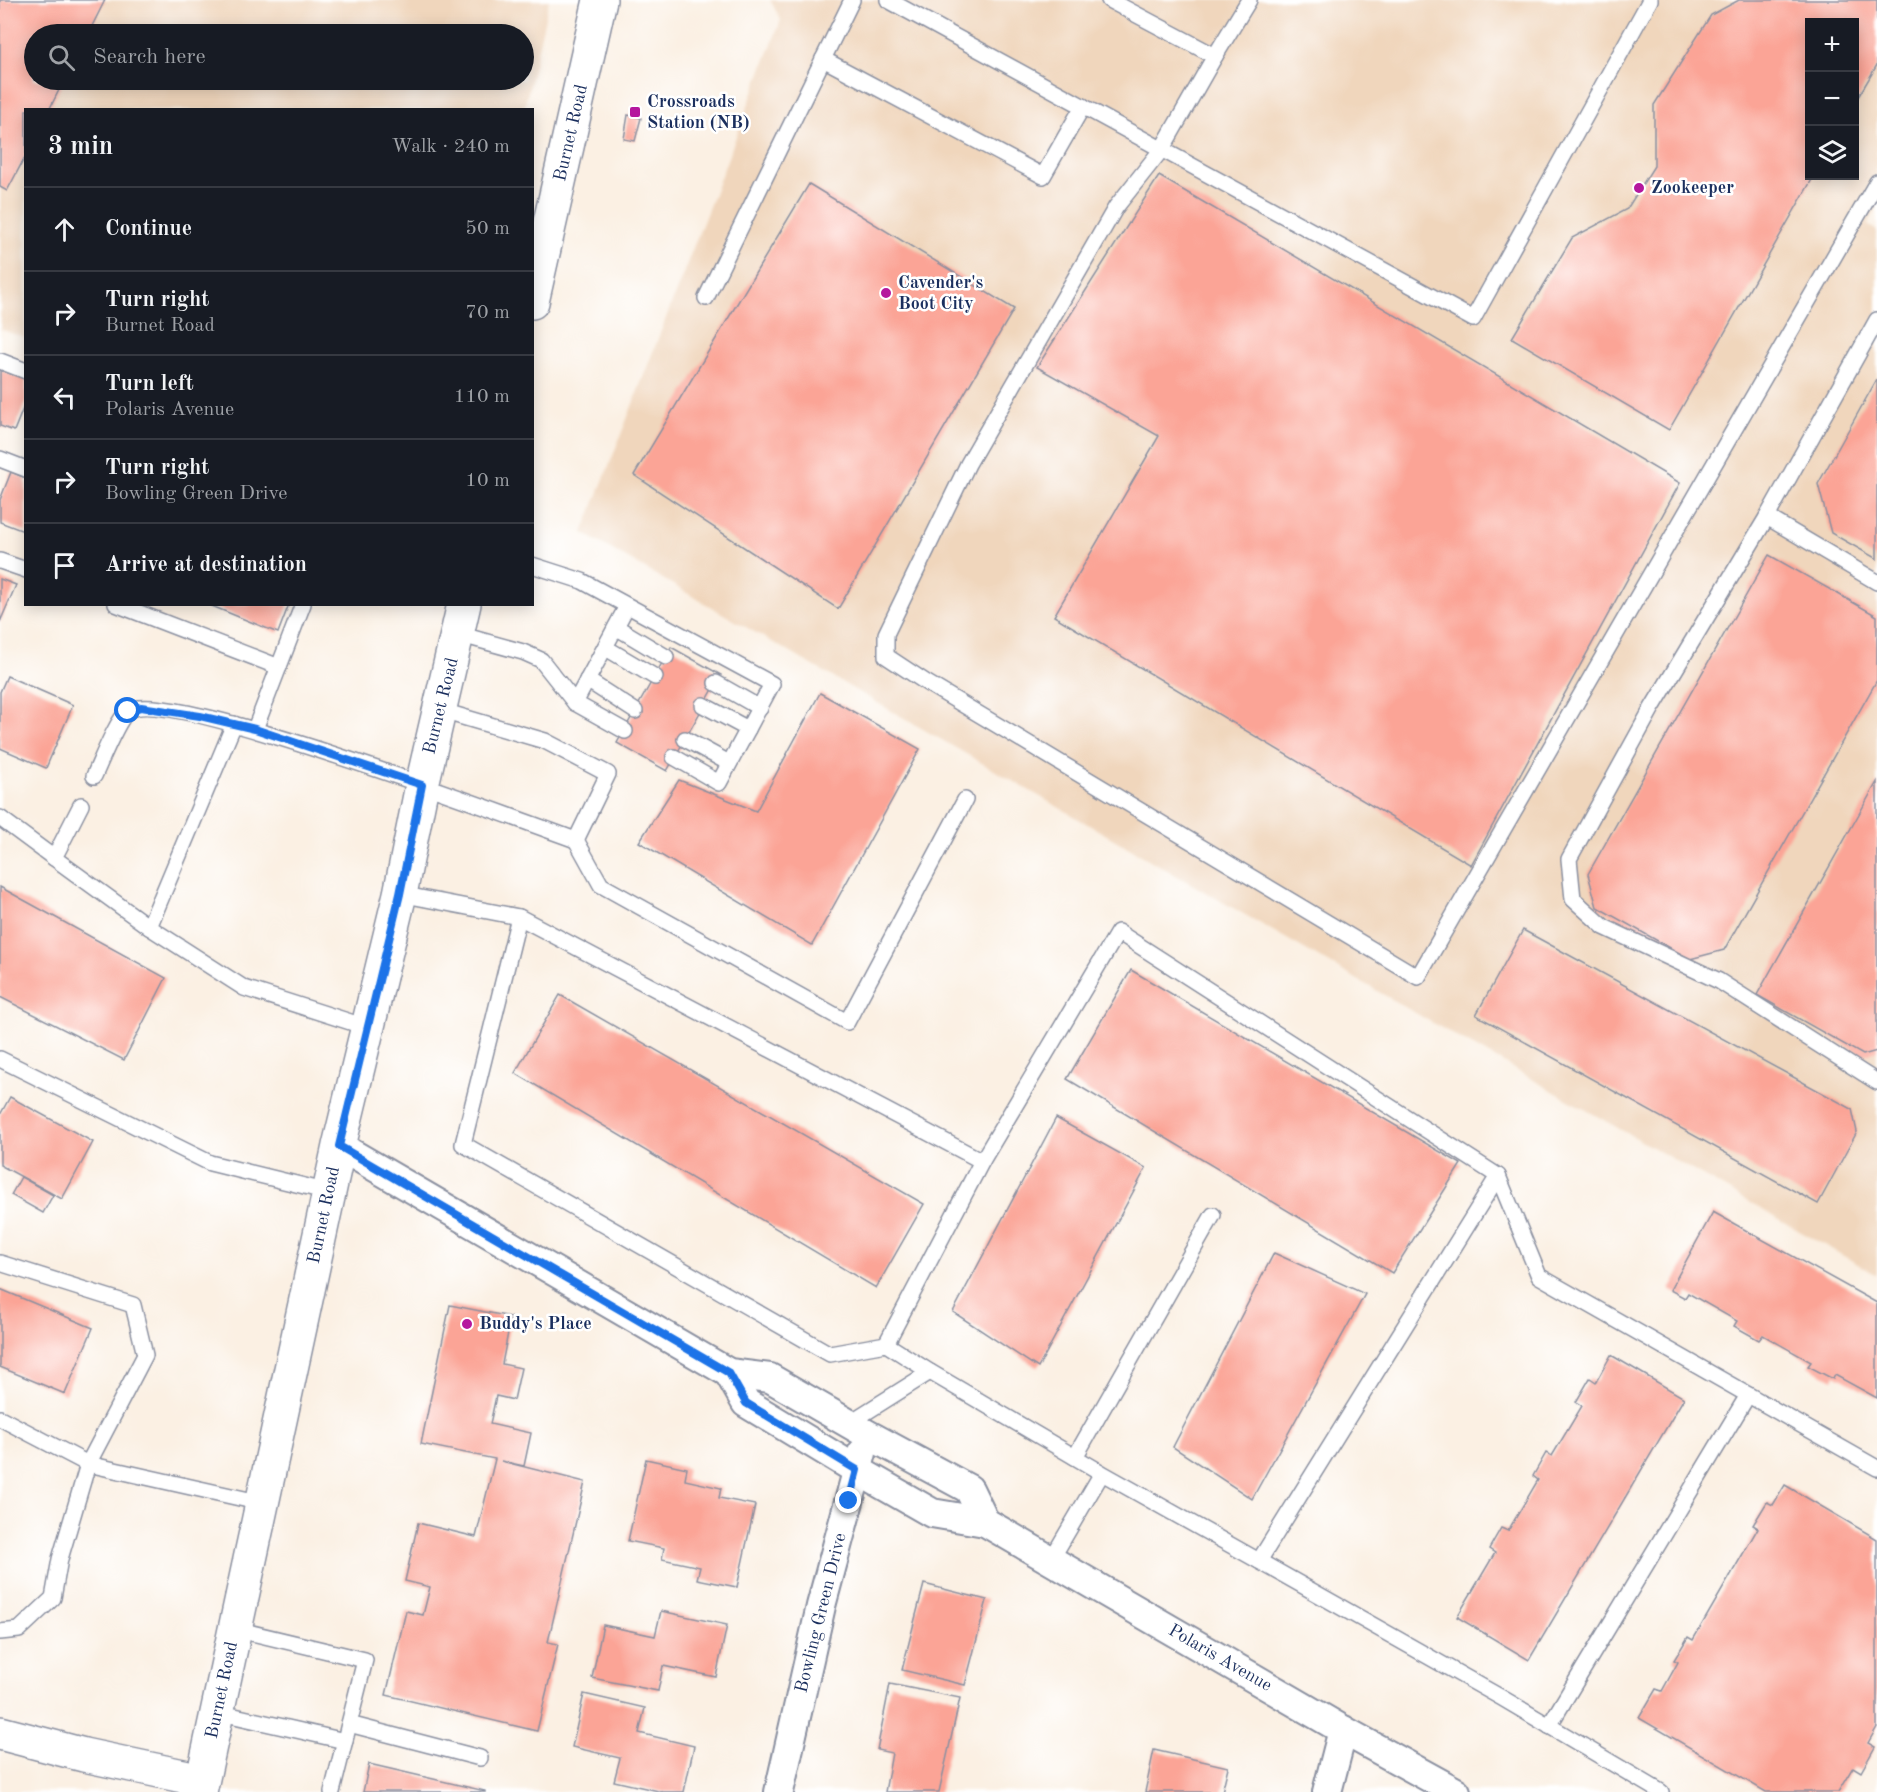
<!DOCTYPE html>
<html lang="en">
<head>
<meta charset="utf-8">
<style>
	:root { --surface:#171b24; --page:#20242c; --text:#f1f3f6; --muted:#9ea1a6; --line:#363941 }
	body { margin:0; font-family:"Old Standard TT",serif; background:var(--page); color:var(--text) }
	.controls { position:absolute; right:18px; top:18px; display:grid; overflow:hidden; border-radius:0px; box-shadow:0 3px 15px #0003 }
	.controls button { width:54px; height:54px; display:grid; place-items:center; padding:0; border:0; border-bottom:2px solid var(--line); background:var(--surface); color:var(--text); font:30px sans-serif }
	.stop { position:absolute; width:18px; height:18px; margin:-14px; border:4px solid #1a73e8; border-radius:50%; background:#fff }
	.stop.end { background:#1a73e8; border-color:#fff; box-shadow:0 2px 6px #0008 }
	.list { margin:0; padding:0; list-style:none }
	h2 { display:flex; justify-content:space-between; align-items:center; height:78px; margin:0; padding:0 24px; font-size:26px }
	h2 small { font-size:20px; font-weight:400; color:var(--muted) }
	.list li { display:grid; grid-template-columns:39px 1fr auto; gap:18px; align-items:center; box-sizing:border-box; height:84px; padding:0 24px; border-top:2px solid var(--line) }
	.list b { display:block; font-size:22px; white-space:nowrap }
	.list p { margin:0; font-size:20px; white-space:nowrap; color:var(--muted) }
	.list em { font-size:20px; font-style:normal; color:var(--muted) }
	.icon { flex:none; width:33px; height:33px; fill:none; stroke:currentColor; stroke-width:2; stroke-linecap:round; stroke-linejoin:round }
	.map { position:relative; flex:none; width:1877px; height:1792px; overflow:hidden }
	.search { position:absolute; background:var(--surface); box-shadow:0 3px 15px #0003; left:24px; top:24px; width:510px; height:66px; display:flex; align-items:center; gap:15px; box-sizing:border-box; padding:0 21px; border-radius:33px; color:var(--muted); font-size:22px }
	.panel { position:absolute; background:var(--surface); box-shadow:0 3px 15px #0003; left:24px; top:108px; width:510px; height:498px; border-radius:0px }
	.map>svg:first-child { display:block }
	.built { fill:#f0d6bc; fill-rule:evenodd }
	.building { fill:#fba496 }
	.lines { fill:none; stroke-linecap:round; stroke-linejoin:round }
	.service-casing { stroke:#8b90a0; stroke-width:18 }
	.minor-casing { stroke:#8b90a0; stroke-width:32 }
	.tertiary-casing { stroke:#8b90a0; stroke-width:36 }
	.secondary-casing { stroke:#8b90a0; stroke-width:36 }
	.service { stroke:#fff; stroke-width:15 }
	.minor { stroke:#fff; stroke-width:28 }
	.tertiary { stroke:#fff; stroke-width:33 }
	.secondary { stroke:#fff; stroke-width:33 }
	.route { stroke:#1a73e8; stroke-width:8 }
	.poi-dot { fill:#b5179e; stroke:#fff; stroke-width:2 }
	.labels { text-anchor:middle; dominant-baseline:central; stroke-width:5; stroke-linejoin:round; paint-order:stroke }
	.poi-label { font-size:18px; font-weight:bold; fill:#1b2f5e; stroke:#fff; text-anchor:start }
	.street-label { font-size:18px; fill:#1b2f5e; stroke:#fff }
</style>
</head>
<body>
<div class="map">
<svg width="1877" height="1792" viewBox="0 0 1877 1792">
	<rect width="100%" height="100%" fill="#fff"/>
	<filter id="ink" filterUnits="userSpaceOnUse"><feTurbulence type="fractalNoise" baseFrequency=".0167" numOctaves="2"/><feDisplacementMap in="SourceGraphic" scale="12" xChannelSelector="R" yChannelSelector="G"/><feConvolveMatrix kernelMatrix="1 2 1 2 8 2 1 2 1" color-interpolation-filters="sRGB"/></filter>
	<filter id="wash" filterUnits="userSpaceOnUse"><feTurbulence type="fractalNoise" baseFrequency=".008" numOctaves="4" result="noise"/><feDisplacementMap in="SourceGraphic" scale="24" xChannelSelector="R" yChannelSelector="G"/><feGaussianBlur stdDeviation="1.35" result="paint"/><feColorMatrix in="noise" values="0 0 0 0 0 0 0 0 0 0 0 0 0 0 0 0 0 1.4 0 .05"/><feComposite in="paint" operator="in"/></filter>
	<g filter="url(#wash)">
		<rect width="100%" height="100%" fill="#fbf0e3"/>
		<g class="built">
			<path d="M0 0H549L524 109 26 110 25 338 0 329ZM34 34H524V80H34Z"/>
			<path d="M770 0H1877V208L1868 225 1877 231V1275L1424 1018 583 533 781 20ZM1810 22H1854V176H1810Z"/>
		</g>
		<g id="blocks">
			<g class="building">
				<polygon points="0,0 105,0 88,34 34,34 34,80 64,80 49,110 26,110 26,155 7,191 0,187"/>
				<polygon points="1739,0 1877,0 1877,65 1854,104 1854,22 1810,22 1810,176 1814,176 1669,430 1512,338 1572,238 1627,209 1654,166 1654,105 1711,15"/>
				<polygon points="628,115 641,118 635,141 624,139"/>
				<polygon points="1159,176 1680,483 1471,865 1054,616 1159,436 1037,367"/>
				<polygon points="809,184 1014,309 838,609 634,475"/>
				<polygon points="0,370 26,379 26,401 14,431 0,426"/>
				<polygon points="1877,379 1877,559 1831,533 1818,484"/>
				<polygon points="11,472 26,478 26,532 0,522 0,500"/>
				<polygon points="1769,555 1877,616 1877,680 1724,950 1690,959 1597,907 1588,874"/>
				<polygon points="0,579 16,585 0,622"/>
				<polygon points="207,604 289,604 278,633"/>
				<polygon points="671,647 721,675 667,771 617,743"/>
				<polygon points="7,676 73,705 46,768 0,748 0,692"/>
				<polygon points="820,693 920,749 812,945 639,842 679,780 756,811"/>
				<polygon points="1877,782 1877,1051 1863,1055 1757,995"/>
				<polygon points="0,887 166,978 124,1060 0,997"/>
				<polygon points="1523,930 1852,1109 1857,1132 1818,1204 1476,1015"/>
				<polygon points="1131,970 1461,1164 1392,1273 1067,1079"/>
				<polygon points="560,995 924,1204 876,1288 515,1073"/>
				<polygon points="10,1097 93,1142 62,1199 0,1165 0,1115"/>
				<polygon points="1056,1118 1146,1168 1038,1368 953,1312"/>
				<polygon points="21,1177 53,1195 43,1213 11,1195"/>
				<polygon points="1713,1212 1877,1303 1877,1398 1835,1375 1833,1379 1808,1366 1811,1362 1763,1335 1759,1340 1734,1326 1737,1321 1688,1293 1685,1298 1670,1290"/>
				<polygon points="1274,1253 1365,1294 1252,1499 1173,1447"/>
				<polygon points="0,1289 93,1328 65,1394 0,1367"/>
				<polygon points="450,1305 511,1317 502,1364 521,1368 514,1400 496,1396 490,1424 531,1433 524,1466 501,1461 585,1482 548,1642 558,1644 537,1731 386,1695 406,1611 423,1615 430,1587 405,1581 418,1523 476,1537 495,1459 421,1444"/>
				<polygon points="1611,1355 1684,1398 1529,1660 1457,1617 1495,1553 1489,1549 1501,1528 1508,1531 1538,1480 1533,1476 1546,1453 1552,1456 1582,1406 1576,1402 1590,1378 1596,1382"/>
				<polygon points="646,1459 687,1468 685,1480 721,1488 719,1498 755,1505 737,1587 697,1579 700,1567 662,1559 664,1548 628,1541"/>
				<polygon points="1785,1485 1877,1539 1877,1727 1868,1743 1875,1747 1861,1772 1853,1767 1838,1792 1766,1792 1639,1718 1656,1689 1662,1691 1678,1662 1674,1660 1688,1637 1693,1640 1758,1528 1753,1525 1767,1502 1773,1505"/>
				<polygon points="924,1584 987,1600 965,1685 902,1670"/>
				<polygon points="661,1611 727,1625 716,1677 663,1666 658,1691 592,1678 603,1625 655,1636"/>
				<polygon points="890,1684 960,1698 939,1792 885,1792 892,1753 877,1750"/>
				<polygon points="584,1694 645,1708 639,1733 694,1746 684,1792 663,1792 614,1781 620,1758 572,1747"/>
				<polygon points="1154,1750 1228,1767 1222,1792 1145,1792"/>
				<polygon points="369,1764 485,1791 485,1792 363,1792"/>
			</g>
		</g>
	</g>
	<g filter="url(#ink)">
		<use href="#blocks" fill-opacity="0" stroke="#8b90a0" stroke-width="1.5"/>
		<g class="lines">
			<g class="service-casing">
				<g id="service">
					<polyline points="888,0 1473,319 1650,0"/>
					<polyline points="1109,0 1215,56 1249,0"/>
					<polyline points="1215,56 1162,149 1116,207 968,464 886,634 886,656 927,683 1418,977 1877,182"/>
					<polyline points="823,59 1043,176 1083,106"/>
					<polyline points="706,298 852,0"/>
					<polyline points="1877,320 1767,517 1652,708 1569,859 1573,899 1604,927 1719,981 1877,1082"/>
					<polyline points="0,361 26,371"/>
					<polyline points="0,459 26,469"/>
					<polyline points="1767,517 1877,582"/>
					<polyline points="0,561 26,570"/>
					<polyline points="532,565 582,581 772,684 719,783 674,757"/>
					<polyline points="116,604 279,667"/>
					<polyline points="616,627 666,657"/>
					<polyline points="458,634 523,652 541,660 575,703 627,606"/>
					<polyline points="606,648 655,677"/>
					<polyline points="587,680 635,711"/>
					<polyline points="716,683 760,708"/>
					<polyline points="575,703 625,731"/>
					<polyline points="703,705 748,729"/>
					<polyline points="255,729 303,604"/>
					<polyline points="685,739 729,763"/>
					<path d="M94 776C101 761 117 720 128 711 164 684 518 820 576 840L608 774 545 741 439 710"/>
					<polyline points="81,805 54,858 149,927 244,988 366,1027"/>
					<polyline points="0,818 54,858"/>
					<polyline points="576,840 601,885 847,1022 965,800"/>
					<polyline points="400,894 519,917 982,1161"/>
					<polyline points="519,917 463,1144 830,1354 886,1344"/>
					<polyline points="149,927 234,724"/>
					<polyline points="0,1059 210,1163 329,1192"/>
					<polyline points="1498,1176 1539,1276 1877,1468"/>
					<polyline points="0,1263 133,1305 145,1355 88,1464 60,1559 53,1598 19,1630 0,1632"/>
					<polyline points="0,1418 88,1464 262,1503"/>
					<polyline points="849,1423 930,1372"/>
					<polyline points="1075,1457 1213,1215"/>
					<polyline points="1051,1560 1102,1473 930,1372 886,1344 982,1161 1118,932 1498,1176 1259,1561 1102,1473"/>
					<polyline points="1259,1561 1502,1698 1661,1792"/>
					<polyline points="235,1629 365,1660 332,1792"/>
					<polyline points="217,1712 345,1741"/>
					<polyline points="349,1724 480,1758"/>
					<polyline points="1549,1726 1748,1395"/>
				</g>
			</g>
			<g class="minor-casing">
				<g id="minor">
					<polyline points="339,1146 729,1373 770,1378 867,1434 969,1489 985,1522"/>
					<polyline points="729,1373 746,1403 857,1470 932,1513 985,1522 1343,1730 1456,1792"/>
					<polyline points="779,1792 821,1606 862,1453"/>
					<polyline points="1327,1792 1343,1730"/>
				</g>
			</g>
			<g class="tertiary-casing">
				<polyline id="tertiary" points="0,1733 84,1755 202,1780"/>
			</g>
			<g class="secondary-casing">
				<g id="secondary">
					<polyline points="532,302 600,0"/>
					<polyline points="200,1792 339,1146 400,894 422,785 464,604"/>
				</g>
			</g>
			<use href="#service" class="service"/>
			<use href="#minor" class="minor"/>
			<use href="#tertiary" class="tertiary"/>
			<use href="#secondary" class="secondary"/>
		</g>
	</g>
	<g class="lines" filter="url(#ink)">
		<polyline class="route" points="128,711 141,707 200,716 255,729 422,785 400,894 339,1146 729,1373 746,1403 857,1470 849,1501"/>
	</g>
	<g class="poi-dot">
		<rect x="629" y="106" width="12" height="12" rx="3"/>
		<circle cx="1639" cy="188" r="6"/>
		<circle cx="886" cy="293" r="6"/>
		<circle cx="467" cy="1324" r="6"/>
	</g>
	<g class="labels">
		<g class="poi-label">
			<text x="647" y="102">Crossroads<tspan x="647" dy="21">Station (NB)</tspan></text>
			<text x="1651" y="188">Zookeeper</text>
			<text x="898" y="283">Cavender's<tspan x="898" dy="21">Boot City</tspan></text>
			<text x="479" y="1324">Buddy's Place</text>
		</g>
		<g class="street-label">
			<text transform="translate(571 133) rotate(-77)">Burnet Road</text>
			<text transform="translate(441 706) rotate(-76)">Burnet Road</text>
			<text transform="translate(324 1215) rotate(-78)">Burnet Road</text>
			<text transform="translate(821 1613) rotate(-76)">Bowling Green Drive</text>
			<text transform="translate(1220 1658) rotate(30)">Polaris Avenue</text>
			<text transform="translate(222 1690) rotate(-78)">Burnet Road</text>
		</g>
	</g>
</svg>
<div class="controls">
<button>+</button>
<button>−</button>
<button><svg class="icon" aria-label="layers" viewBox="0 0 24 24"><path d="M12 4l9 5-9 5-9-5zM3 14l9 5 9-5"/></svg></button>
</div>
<div class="stop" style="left:128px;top:711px"></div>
<div class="stop end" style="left:849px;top:1501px"></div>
<div class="search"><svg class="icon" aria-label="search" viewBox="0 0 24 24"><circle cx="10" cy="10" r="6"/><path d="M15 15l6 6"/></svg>Search here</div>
<section class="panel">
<h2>3 min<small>Walk · 240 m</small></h2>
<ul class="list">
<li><svg class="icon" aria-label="ahead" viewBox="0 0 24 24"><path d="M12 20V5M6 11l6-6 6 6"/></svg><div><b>Continue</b></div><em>50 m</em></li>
<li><svg class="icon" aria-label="right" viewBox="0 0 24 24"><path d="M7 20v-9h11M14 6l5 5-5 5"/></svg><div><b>Turn right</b><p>Burnet Road</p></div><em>70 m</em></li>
<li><svg class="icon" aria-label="left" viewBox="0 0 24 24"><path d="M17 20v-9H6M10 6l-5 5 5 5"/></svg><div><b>Turn left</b><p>Polaris Avenue</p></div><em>110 m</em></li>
<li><svg class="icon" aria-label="right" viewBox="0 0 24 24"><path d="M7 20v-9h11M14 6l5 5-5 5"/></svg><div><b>Turn right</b><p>Bowling Green Drive</p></div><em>10 m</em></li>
<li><svg class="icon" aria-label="arrive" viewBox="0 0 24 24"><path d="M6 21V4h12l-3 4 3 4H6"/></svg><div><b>Arrive at destination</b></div></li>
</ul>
</section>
</div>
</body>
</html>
